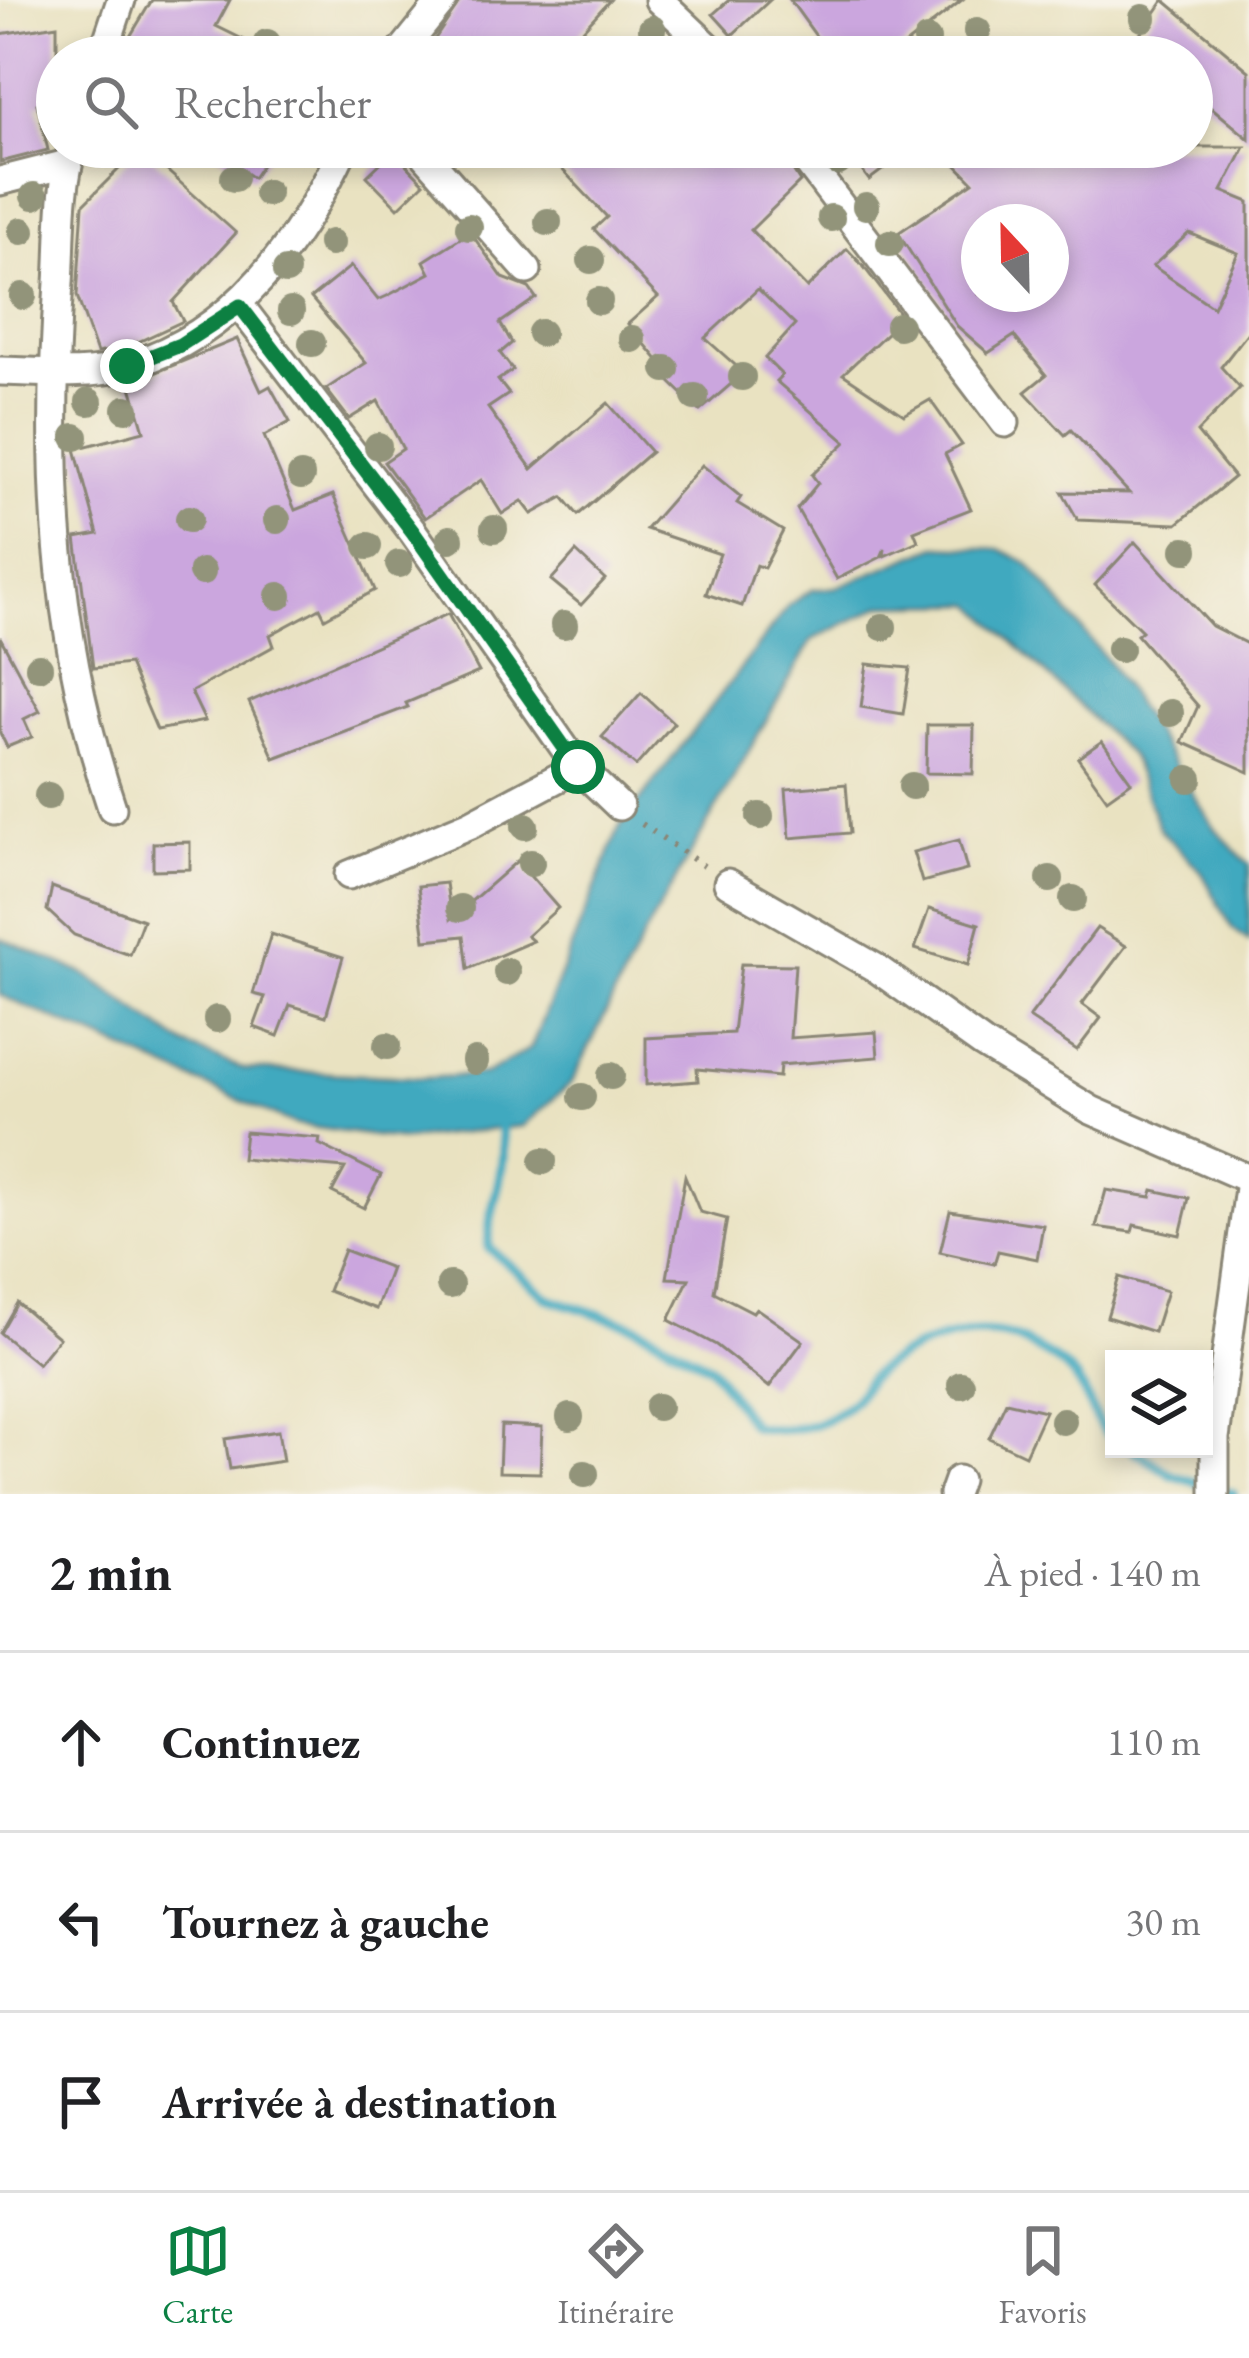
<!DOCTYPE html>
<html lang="fr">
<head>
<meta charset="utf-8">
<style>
	:root { --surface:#fff; --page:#f2f2f2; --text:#202124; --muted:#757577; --line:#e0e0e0; --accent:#0b8043 }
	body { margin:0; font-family:"EB Garamond",serif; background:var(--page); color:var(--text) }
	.controls { position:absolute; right:36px; bottom:36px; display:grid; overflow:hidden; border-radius:0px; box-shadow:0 6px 18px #0003 }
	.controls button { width:108px; height:108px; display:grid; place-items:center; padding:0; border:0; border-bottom:3px solid var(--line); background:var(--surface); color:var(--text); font:60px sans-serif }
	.compass { position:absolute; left:961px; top:204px; width:108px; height:108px; border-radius:50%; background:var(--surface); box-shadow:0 6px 18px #0003; rotate:338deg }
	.stop { position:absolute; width:36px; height:36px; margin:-27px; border:9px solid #0b8043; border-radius:50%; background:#fff }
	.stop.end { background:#0b8043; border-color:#fff; box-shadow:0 3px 12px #0008 }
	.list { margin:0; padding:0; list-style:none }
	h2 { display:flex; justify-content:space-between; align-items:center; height:156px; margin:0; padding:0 48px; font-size:51px }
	h2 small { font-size:39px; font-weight:400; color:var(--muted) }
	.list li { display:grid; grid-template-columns:78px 1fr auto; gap:36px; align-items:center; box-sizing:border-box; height:180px; padding:0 48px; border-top:3px solid var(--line) }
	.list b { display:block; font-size:45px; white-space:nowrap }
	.list em { font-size:39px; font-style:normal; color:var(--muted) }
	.icon { flex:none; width:66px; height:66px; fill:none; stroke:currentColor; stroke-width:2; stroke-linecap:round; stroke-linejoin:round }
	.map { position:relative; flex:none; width:1249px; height:1494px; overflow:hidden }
	.search { position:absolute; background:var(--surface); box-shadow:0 6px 18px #0003; left:36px; right:36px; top:36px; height:132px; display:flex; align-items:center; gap:30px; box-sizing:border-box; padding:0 42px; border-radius:66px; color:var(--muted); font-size:45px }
	.sheet { height:696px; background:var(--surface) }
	nav { display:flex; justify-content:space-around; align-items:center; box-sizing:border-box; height:168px; border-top:3px solid var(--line); background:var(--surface); font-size:33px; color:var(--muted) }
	nav a { display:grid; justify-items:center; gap:6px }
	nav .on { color:var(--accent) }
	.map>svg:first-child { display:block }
	.water { fill:#3fa9bf; stroke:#356a75; stroke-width:3 }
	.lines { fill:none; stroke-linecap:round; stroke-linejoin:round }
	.stream { stroke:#3fa9bf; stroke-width:10 }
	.building { fill:#cba6de; fill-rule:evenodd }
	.minor-casing { stroke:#8a8676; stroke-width:33 }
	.path { stroke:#8a8676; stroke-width:6; stroke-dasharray:3 9; stroke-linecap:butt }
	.minor { stroke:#fff; stroke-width:27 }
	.tree { fill:#92947a }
	.route { stroke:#0b8043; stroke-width:15 }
</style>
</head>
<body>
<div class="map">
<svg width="1249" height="1494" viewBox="0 0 1249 1494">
	<rect width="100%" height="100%" fill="#f7f3e8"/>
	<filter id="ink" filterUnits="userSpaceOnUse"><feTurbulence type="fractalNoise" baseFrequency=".00833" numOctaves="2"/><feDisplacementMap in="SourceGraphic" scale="24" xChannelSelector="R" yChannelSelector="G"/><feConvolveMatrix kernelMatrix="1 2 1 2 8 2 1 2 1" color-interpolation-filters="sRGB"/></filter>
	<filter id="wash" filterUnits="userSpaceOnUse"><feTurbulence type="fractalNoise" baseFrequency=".004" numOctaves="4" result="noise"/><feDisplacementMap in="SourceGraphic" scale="48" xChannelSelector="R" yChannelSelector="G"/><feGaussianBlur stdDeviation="2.7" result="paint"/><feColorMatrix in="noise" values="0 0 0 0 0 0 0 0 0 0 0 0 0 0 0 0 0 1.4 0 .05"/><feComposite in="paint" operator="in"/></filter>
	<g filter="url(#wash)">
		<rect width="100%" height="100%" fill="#e9e2c1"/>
		<polygon class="water" points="937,546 999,549 1028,563 1110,664 1214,827 1249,865 1249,941 1232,928 1201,871 1160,830 1131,756 974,604 883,605 812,640 643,937 572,1082 523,1126 403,1140 296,1125 0,995 0,938 85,974 186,1046 244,1069 428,1078 485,1074 531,1048 619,828 789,605 812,590 837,587"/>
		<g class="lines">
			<g class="stream">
				<path d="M499 1122C513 1167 486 1204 489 1248L548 1298 638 1327 711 1367 752 1426C787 1435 827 1427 854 1400 861 1394 864 1384 870 1378 905 1344 979 1320 1023 1342 1040 1351 1065 1363 1076 1379 1091 1399 1093 1425 1114 1440"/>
				<polyline points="1132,1449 1172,1475 1233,1494"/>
			</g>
		</g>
		<g id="blocks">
			<g class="building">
				<polygon points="152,0 230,0 216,26 279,57 146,57 125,45"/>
				<polygon points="461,0 610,0 578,35 599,57 454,57 435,39"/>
				<polygon points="729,0 770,0 732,35 713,14"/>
				<polygon points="790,0 962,0 890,57 831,57"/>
				<polygon points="1164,0 1249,71 1249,139 1192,91 1192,57 1151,57 1134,43"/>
				<polygon points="57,25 57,100 37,104 48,150 0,162 0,34"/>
				<polygon points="141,147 236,233 173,302 183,321 125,348 97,353 77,296 83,205"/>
				<polygon points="208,147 274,147 253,178"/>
				<polygon points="541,147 743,147 759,165 778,147 800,182 751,230 807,288 847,249 864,267 903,318 843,374 904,415 930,400 962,445 945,454 971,509 914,531 918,541 884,556 885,548 881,557 837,579 797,509 818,483 812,475 846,442 776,381 782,375 765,358 795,325 758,289 705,338 744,373 700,411 666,378 670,374 628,324 658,297 594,229 607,217"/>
				<polygon points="844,147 913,147 869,180"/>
				<path d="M939 147H1245L1222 191 1249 202V331L1221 367 1240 388 1197 432 1234 477 1177 524 1078 520 1062 492 1129 493 1071 430 1065 435 1025 392 1046 375 1014 336 988 353 957 326 898 233 973 182ZM979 222H1051V294H979ZM1189 233 1238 253 1213 307 1153 266Z"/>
				<polygon points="393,151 424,183 398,208 367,176"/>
				<polygon points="470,232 503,278 529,288 536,298 500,323 512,343 500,353 513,370 498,380 509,394 488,408 532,469 608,403 651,452 578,515 563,497 532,514 522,501 502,514 481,480 425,518 384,462 403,449 378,401 349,419 326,389 366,363 311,298 351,266 378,300 387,296 430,273 424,261"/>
				<polygon points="237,339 261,391 270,386 290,422 264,436 295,510 333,495 375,590 325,618 320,608 270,635 274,646 191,692 205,721 157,730 129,664 93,668 76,538 98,534 75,449 144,431 130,383"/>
				<polygon points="702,465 741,497 737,503 783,531 764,568 756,565 742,606 706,594 720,554 646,529"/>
				<polygon points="1135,542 1212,626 1249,645 1249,772 1182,742 1198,706 1137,635 1142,631 1095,585"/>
				<polygon points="576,552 605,579 581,605 551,580"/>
				<polygon points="448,614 479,672 406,703 408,707 274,758 249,702"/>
				<polygon points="0,637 40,711 24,719 32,737 7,747 0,733"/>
				<polygon points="867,664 910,668 903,714 861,707"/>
				<polygon points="641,693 674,723 636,766 602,737"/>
				<polygon points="927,725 974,725 973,774 926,773"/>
				<polygon points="1102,741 1131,782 1107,799 1078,758"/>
				<polygon points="846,784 850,833 790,838 786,789"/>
				<polygon points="959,840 967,870 922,882 913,852"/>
				<polygon points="190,842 190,869 153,870 153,843"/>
				<polygon points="517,861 558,908 527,936 533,941 468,969 464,936 425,940 418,886 446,883 451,919"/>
				<polygon points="52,887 143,920 130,955 74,935 47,910"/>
				<polygon points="929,909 979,924 968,965 915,949"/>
				<polygon points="1097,928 1126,946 1082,1004 1101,1018 1077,1050 1029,1018"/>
				<polygon points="271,934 343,957 326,1016 290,1005 278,1036 254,1027 265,997 253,994"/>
				<polygon points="741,964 795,965 790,1038 876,1032 878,1057 780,1065 779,1077 697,1069 698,1081 646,1085 646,1038 733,1033"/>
				<polygon points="245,1132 320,1138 319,1144 381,1175 364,1208 332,1192 345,1168 242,1159"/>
				<polygon points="685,1176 700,1212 727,1219 714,1292 753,1312 756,1308 803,1341 769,1387 716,1345 669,1320 689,1279 667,1278"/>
				<polygon points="1106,1190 1151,1197 1153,1190 1189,1198 1180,1235 1134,1225 1132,1232 1096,1227"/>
				<polygon points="950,1211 1043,1225 1037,1259 998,1251 994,1264 940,1252"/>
				<polygon points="344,1250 391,1268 376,1309 328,1291"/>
				<polygon points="1119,1277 1167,1291 1154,1332 1107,1317"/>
				<polygon points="17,1303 59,1338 38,1364 0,1333"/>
				<polygon points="1006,1402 1045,1411 1025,1455 989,1438"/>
				<polygon points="501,1425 542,1427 540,1473 499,1472"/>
				<polygon points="278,1431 283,1461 230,1469 225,1439"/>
			</g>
		</g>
	</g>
	<g filter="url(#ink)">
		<use href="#blocks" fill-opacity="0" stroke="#8a8676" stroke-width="3"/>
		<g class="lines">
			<g class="minor-casing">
				<g id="minor">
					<polyline points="659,0 719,57"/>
					<polyline points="102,57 121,0"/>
					<polyline points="397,57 443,0"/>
					<path d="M73 147C59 189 62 239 59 283 46 465 53 634 112 808"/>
					<polyline points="418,147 527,270"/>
					<polyline points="796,147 1005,423"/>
					<polyline points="0,181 67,164"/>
					<polyline points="240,306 413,532 578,767 471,824 349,875"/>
					<path d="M0 371C41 372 89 377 130 365 235 334 300 242 344 147"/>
					<polyline points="578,767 619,806"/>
					<polyline points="728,883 876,968 983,1044 1091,1110 1249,1179"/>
					<polyline points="953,1494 958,1480"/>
					<polyline points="1215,1494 1215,1438 1249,1188"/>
				</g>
			</g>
			<polyline class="path" points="642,824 705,867"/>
			<use href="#minor" class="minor"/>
		</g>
		<g class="tree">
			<circle cx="1143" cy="18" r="14"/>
			<circle cx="652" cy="29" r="14"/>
			<circle cx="977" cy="31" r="14"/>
			<circle cx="927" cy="40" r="14"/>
			<circle cx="267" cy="43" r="14"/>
			<circle cx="838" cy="162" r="14"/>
			<circle cx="234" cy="178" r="14"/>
			<circle cx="267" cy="193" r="14"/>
			<circle cx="34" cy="196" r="14"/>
			<circle cx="866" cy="206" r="14"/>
			<circle cx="831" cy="218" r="14"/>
			<circle cx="548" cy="222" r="14"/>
			<circle cx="469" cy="227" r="14"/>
			<circle cx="22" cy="231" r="14"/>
			<circle cx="331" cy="243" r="14"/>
			<circle cx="890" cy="243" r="14"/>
			<circle cx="591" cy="260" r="14"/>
			<circle cx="286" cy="271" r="14"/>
			<circle cx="23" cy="296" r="14"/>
			<circle cx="599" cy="301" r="14"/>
			<circle cx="291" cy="311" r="14"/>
			<circle cx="899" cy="326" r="14"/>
			<circle cx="541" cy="333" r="14"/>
			<circle cx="632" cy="339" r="14"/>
			<circle cx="312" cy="343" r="14"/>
			<circle cx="666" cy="369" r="14"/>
			<circle cx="742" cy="377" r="14"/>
			<circle cx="695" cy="397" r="14"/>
			<circle cx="89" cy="402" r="14"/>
			<circle cx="126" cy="409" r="14"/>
			<circle cx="75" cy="437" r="14"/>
			<circle cx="378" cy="446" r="14"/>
			<circle cx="301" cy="476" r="14"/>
			<circle cx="189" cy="519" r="14"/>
			<circle cx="277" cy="520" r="14"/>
			<circle cx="494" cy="529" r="14"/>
			<circle cx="450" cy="539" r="14"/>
			<circle cx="368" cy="546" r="14"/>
			<circle cx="1185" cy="550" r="14"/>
			<circle cx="399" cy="564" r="14"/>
			<circle cx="202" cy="572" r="14"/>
			<circle cx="279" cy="596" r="14"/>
			<circle cx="564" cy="625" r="14"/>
			<circle cx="883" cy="627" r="14"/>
			<circle cx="1120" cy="649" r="14"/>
			<circle cx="39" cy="667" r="14"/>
			<circle cx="1170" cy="713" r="14"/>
			<circle cx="1189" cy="779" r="14"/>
			<circle cx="912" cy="786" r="14"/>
			<circle cx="48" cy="796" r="14"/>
			<circle cx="760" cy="816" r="14"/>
			<circle cx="525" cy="826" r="14"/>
			<circle cx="531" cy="863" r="14"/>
			<circle cx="1050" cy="879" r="14"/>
			<circle cx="1073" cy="899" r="14"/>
			<circle cx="460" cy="908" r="14"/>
			<circle cx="507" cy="972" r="14"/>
			<circle cx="217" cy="1019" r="14"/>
			<circle cx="387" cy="1046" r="14"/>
			<circle cx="475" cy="1061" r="14"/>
			<circle cx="611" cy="1076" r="14"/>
			<circle cx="582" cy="1097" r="14"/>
			<circle cx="543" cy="1161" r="14"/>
			<circle cx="450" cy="1285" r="14"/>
			<circle cx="961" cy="1385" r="14"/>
			<circle cx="658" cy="1407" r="14"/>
			<circle cx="570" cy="1417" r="14"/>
			<circle cx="1063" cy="1421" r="14"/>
			<circle cx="585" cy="1474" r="14"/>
		</g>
	</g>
	<g class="lines" filter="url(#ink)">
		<polyline class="route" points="127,366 180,345 240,306 413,532 578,767"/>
	</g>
</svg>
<div class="controls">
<button><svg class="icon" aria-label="layers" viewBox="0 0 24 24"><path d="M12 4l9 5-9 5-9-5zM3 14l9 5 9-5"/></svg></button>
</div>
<svg class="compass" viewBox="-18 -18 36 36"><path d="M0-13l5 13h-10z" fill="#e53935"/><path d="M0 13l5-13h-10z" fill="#757577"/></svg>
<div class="stop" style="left:578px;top:767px"></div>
<div class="stop end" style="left:127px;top:366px"></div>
<div class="search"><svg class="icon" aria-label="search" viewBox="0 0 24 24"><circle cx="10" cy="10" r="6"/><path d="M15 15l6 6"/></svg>Rechercher</div>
</div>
<section class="sheet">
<h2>2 min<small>À pied · 140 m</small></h2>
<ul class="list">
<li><svg class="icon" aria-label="ahead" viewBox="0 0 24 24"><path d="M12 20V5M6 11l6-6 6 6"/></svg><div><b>Continuez</b></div><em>110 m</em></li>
<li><svg class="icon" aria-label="left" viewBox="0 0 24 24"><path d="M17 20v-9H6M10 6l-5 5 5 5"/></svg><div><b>Tournez à gauche</b></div><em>30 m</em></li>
<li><svg class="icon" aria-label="arrive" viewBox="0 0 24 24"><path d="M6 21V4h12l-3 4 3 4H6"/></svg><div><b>Arrivée à destination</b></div></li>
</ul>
</section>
<nav>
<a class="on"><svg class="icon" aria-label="map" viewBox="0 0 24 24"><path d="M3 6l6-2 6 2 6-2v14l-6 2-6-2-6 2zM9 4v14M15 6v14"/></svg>Carte</a>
<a><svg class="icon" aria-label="directions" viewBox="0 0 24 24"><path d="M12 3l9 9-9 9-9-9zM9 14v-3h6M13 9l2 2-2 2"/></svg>Itinéraire</a>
<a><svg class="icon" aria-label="saved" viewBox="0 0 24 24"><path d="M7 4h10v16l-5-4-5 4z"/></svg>Favoris</a>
</nav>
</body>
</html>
